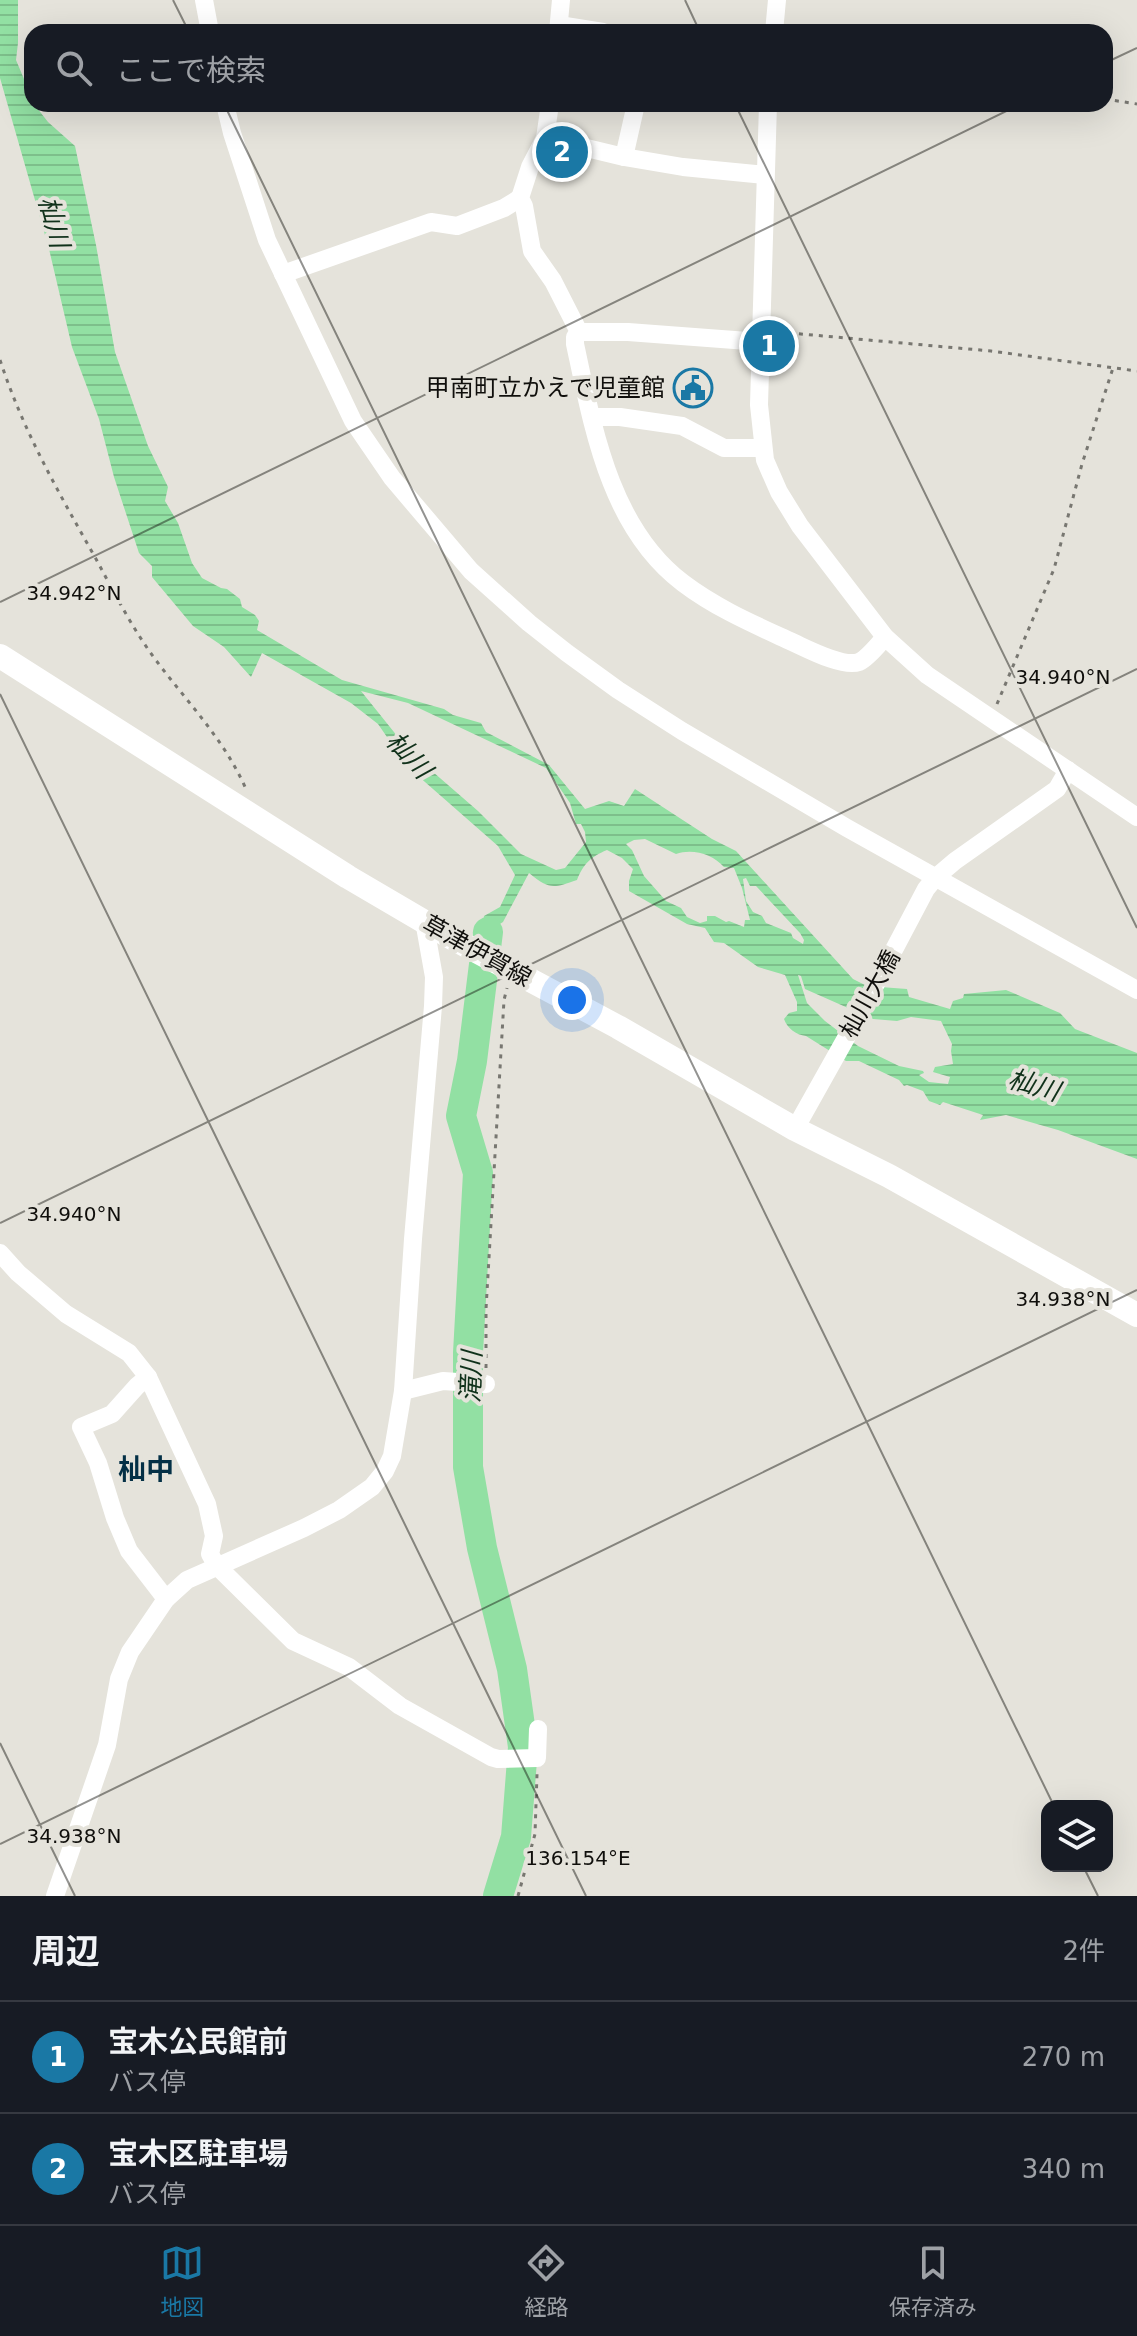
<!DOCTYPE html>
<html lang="ja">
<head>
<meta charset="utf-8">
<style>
	:root { --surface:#171b24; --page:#242831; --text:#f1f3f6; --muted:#9ea1a6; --line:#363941; --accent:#1a78a5 }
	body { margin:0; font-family:"DejaVu Sans","Noto Sans JP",sans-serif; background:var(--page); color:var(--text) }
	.controls { position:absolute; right:24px; bottom:24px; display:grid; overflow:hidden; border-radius:16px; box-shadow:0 8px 32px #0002 }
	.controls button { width:72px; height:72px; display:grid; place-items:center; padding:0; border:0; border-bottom:2px solid var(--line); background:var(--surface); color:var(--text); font:40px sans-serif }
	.you { position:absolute; left:572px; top:1000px; width:28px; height:28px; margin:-20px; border:6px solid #fff; border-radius:50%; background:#1a73e8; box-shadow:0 0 0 12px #1a73e833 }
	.badge { display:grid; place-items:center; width:52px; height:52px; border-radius:50%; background:var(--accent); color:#fff; font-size:26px; font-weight:700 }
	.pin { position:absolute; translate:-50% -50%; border:4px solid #fff; box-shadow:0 2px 8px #0006 }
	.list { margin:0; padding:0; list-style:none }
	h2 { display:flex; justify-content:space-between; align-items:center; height:104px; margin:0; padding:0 32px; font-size:34px }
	h2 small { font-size:26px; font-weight:400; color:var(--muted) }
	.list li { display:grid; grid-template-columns:52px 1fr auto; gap:24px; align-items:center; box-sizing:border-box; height:112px; padding:0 32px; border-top:2px solid var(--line) }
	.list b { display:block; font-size:30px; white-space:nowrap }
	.list p { margin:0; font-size:26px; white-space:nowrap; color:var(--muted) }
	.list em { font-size:26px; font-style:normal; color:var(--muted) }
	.icon { flex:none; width:44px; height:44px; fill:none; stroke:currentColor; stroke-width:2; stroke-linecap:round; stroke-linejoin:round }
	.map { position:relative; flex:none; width:1137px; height:1896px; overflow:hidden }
	.search { position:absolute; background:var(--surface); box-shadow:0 8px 32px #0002; left:24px; right:24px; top:24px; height:88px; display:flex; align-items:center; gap:20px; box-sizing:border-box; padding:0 28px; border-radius:24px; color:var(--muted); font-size:30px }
	.sheet { height:328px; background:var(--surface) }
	nav { display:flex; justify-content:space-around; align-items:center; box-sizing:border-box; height:112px; border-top:2px solid var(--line); background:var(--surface); font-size:22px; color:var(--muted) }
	nav a { display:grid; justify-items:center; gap:4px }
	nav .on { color:var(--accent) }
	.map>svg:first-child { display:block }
	.water { fill:url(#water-rules); fill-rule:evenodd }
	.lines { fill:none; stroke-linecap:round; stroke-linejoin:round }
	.river { stroke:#92e0a3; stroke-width:30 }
	.path { stroke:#787771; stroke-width:3; stroke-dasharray:4 6; stroke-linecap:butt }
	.minor { stroke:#fff; stroke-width:18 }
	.major { stroke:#fff; stroke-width:24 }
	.ticks { fill:none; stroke:#100f0c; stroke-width:2; stroke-opacity:0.45 }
	.labels { text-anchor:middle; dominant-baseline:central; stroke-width:8; stroke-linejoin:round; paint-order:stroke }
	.poi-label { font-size:24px; fill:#100f0c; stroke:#e5e3db; text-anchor:end }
	.street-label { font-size:24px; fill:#100f0c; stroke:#e5e3db }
	.water-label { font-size:26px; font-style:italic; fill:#10311a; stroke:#e5e3db }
	.quarter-label { font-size:28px; font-weight:bold; fill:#043046; stroke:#e5e3db }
	.ticks-label { font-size:20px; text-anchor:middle; fill:#100f0c; stroke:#e5e3db; stroke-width:8; stroke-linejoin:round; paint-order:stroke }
</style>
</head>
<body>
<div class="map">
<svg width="1137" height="1896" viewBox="0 0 1137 1896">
	<defs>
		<pattern id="water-rules" width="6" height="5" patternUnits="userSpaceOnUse" patternTransform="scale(2)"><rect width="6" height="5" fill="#92e0a3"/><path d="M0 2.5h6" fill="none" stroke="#7dbf8b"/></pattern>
	</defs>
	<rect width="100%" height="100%" fill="#e5e3db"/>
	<path class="water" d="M0 0H18V43L16 60 32 98V104H34L48 122 75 146 96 245 115 352 148 446 168 487 165 501 178 523 192 563 202 578 221 588 227 589 240 599 242 607 255 615 259 621 257 630 342 680 444 709 453 715 481 723 486 732 549 765 585 809 609 801 624 806 635 789 712 839 736 851 853 979 867 986 907 989 909 997 950 1009 953 1001 963 998 964 994 1006 990 1060 1013 1075 1029 1137 1053V1159L1058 1130 1006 1115 980 1120 983 1115 943 1102 940 1105 929 1101 923 1091 907 1085 904 1086 899 1080 859 1061H846L806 1036C796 1035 787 1028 784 1019L789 1013 797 1011V1002L785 975 758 967 724 943 714 942 705 928 687 924 629 891V881L633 869 622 858 607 850C590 857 583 865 577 880 552 889 549 889 529 873L503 922 492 929 487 977 478 964 484 916 500 907 515 875 498 846 417 775 398 753 378 724 351 703 262 653 251 677 224 647 193 626 152 577V566L139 553 114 477 99 419 72 347 49 249 0 78ZM361 691 408 703 546 768 570 803 576 824H581L585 832 586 842 565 868 556 870 521 854 478 811 410 752ZM645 839 676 854C692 848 713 854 724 867L734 868 742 888 750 920H745L744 927 729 921 726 922 715 916H707V921L700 923 687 917 681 908 666 901 644 876 632 850 626 844 634 840ZM746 878 750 886H756L800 933 804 940 803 944 793 938 791 933 766 923 762 916 753 912 746 901 743 879ZM798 975 801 976 805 989 873 1019 897 1021 911 1017 941 1021 952 1044 951 1051 953 1064 935 1067 933 1072 950 1077 948 1084 929 1082 919 1075 924 1073 923 1071 899 1066 858 1046 825 1021 807 1003Z"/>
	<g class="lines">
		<polyline class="river" points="488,932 472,1061 461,1116 478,1173 468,1353 468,1467 482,1548 512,1669 523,1747 516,1837 498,1896"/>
		<g class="path">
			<polyline points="1105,99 1137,104"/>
			<polyline points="779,332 991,351 1137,371"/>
			<path d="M0 360C24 433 59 493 96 559 114 592 132 628 155 659 187 702 224 739 246 789"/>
			<polyline points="997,704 1054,569 1082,464 1113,368"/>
			<polyline points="486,1368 486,1309 504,1000 507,988"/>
			<polyline points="518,1896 535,1834 537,1774"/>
		</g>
		<g class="minor">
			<polyline points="204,0 210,32"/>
			<polyline points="559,25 603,32"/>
			<polyline points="558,32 561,0"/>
			<polyline points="774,32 777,0"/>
			<polyline points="225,104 232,133 267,240 353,421 392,478 471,571 529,623 567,653 618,690 682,731 847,828 1137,990"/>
			<path d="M550 104 545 138 530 167 520 198 524 206 532 251 553 281 579 332 575 337V344C593 428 610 528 683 583 716 608 753 624 790 641 806 648 842 668 859 662 868 658 878 645 885 637"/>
			<polyline points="768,104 759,405 765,460 779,492 800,526 885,637 927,675 1137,817"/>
			<polyline points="545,138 624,157 683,167 765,175"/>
			<polyline points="624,157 636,104"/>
			<polyline points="283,274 431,222 457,226 504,208 520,198"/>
			<polyline points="579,332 628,332 761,342"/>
			<polyline points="592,417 620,417 682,426 724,448 763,448"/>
			<polyline points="795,1129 869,997 926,889 935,878 955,861 1057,789 1068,770"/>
			<polyline points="0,1253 18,1273 66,1314 129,1353 148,1377 207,1504 214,1536 210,1554 216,1565 293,1641 349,1667 400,1706 491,1757 498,1759 537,1758 538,1729"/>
			<polyline points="148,1377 137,1386 112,1414 81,1427 98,1463 115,1518 129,1551 166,1599"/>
			<polyline points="403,1391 443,1381 486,1384"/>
			<polyline points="55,1896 107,1745 119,1679 130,1652 166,1599 187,1580 304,1528 339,1510 372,1487 385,1471 392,1456 403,1391 413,1239 433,1006 434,977 424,921"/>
		</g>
		<polyline class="major" points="0,656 348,877 452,938 618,1027 795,1129 889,1176 1137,1315"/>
	</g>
	<path class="ticks" d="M173 0 189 32M685 0 700 32M1105 63 1137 48M224 104 1054 1806M735 104 1137 928M0 602 1021 104M0 694 586 1896M0 1223 1137 669M0 1743 75 1896M0 1844 1137 1290M1083 1866 1098 1896"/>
	<defs>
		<g id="civic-ring" transform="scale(2)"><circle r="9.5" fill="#e5e3db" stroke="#1a78a5" stroke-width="1.5"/><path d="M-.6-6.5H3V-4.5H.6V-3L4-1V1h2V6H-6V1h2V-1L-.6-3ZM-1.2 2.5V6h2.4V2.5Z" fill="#1a78a5"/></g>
	</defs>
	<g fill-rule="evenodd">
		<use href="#civic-ring" x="693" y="388"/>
	</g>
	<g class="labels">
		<g class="poi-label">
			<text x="665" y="388">甲南町立かえで児童館</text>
		</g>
		<g class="street-label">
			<text transform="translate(477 951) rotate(29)">草津伊賀線</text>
			<text transform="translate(870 994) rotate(-61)">杣川大橋</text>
		</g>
		<g class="water-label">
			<text transform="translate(54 222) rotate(75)">杣川</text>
			<text transform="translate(409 755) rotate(47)">杣川</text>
			<text transform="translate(1034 1085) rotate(16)">杣川</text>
			<text transform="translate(471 1377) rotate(-88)">滝川</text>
		</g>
		<g class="quarter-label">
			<text x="146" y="1469">杣中</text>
		</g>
	</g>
	<g class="ticks-label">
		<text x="74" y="600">34.942°N</text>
		<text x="1063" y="684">34.940°N</text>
		<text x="74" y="1221">34.940°N</text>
		<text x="1063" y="1306">34.938°N</text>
		<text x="74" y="1843">34.938°N</text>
		<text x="578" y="1865">136.154°E</text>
	</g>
</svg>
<div class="controls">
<button><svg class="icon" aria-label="layers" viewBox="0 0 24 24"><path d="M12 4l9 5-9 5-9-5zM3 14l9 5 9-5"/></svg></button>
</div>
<div class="you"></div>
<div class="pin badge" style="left:769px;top:346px">1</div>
<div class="pin badge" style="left:562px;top:152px">2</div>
<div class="search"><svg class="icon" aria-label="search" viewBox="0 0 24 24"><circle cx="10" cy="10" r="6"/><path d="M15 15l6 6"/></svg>ここで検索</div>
</div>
<section class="sheet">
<h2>周辺<small>2件</small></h2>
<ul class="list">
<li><span class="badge">1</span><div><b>宝木公民館前</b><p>バス停</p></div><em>270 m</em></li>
<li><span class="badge">2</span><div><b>宝木区駐車場</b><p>バス停</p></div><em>340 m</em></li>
</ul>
</section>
<nav>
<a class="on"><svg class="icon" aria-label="map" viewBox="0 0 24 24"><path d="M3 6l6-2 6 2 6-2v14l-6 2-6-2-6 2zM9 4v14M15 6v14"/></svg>地図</a>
<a><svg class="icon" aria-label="directions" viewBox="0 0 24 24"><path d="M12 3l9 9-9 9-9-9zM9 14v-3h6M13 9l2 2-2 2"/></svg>経路</a>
<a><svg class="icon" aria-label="saved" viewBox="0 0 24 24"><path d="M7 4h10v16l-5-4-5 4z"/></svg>保存済み</a>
</nav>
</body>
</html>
